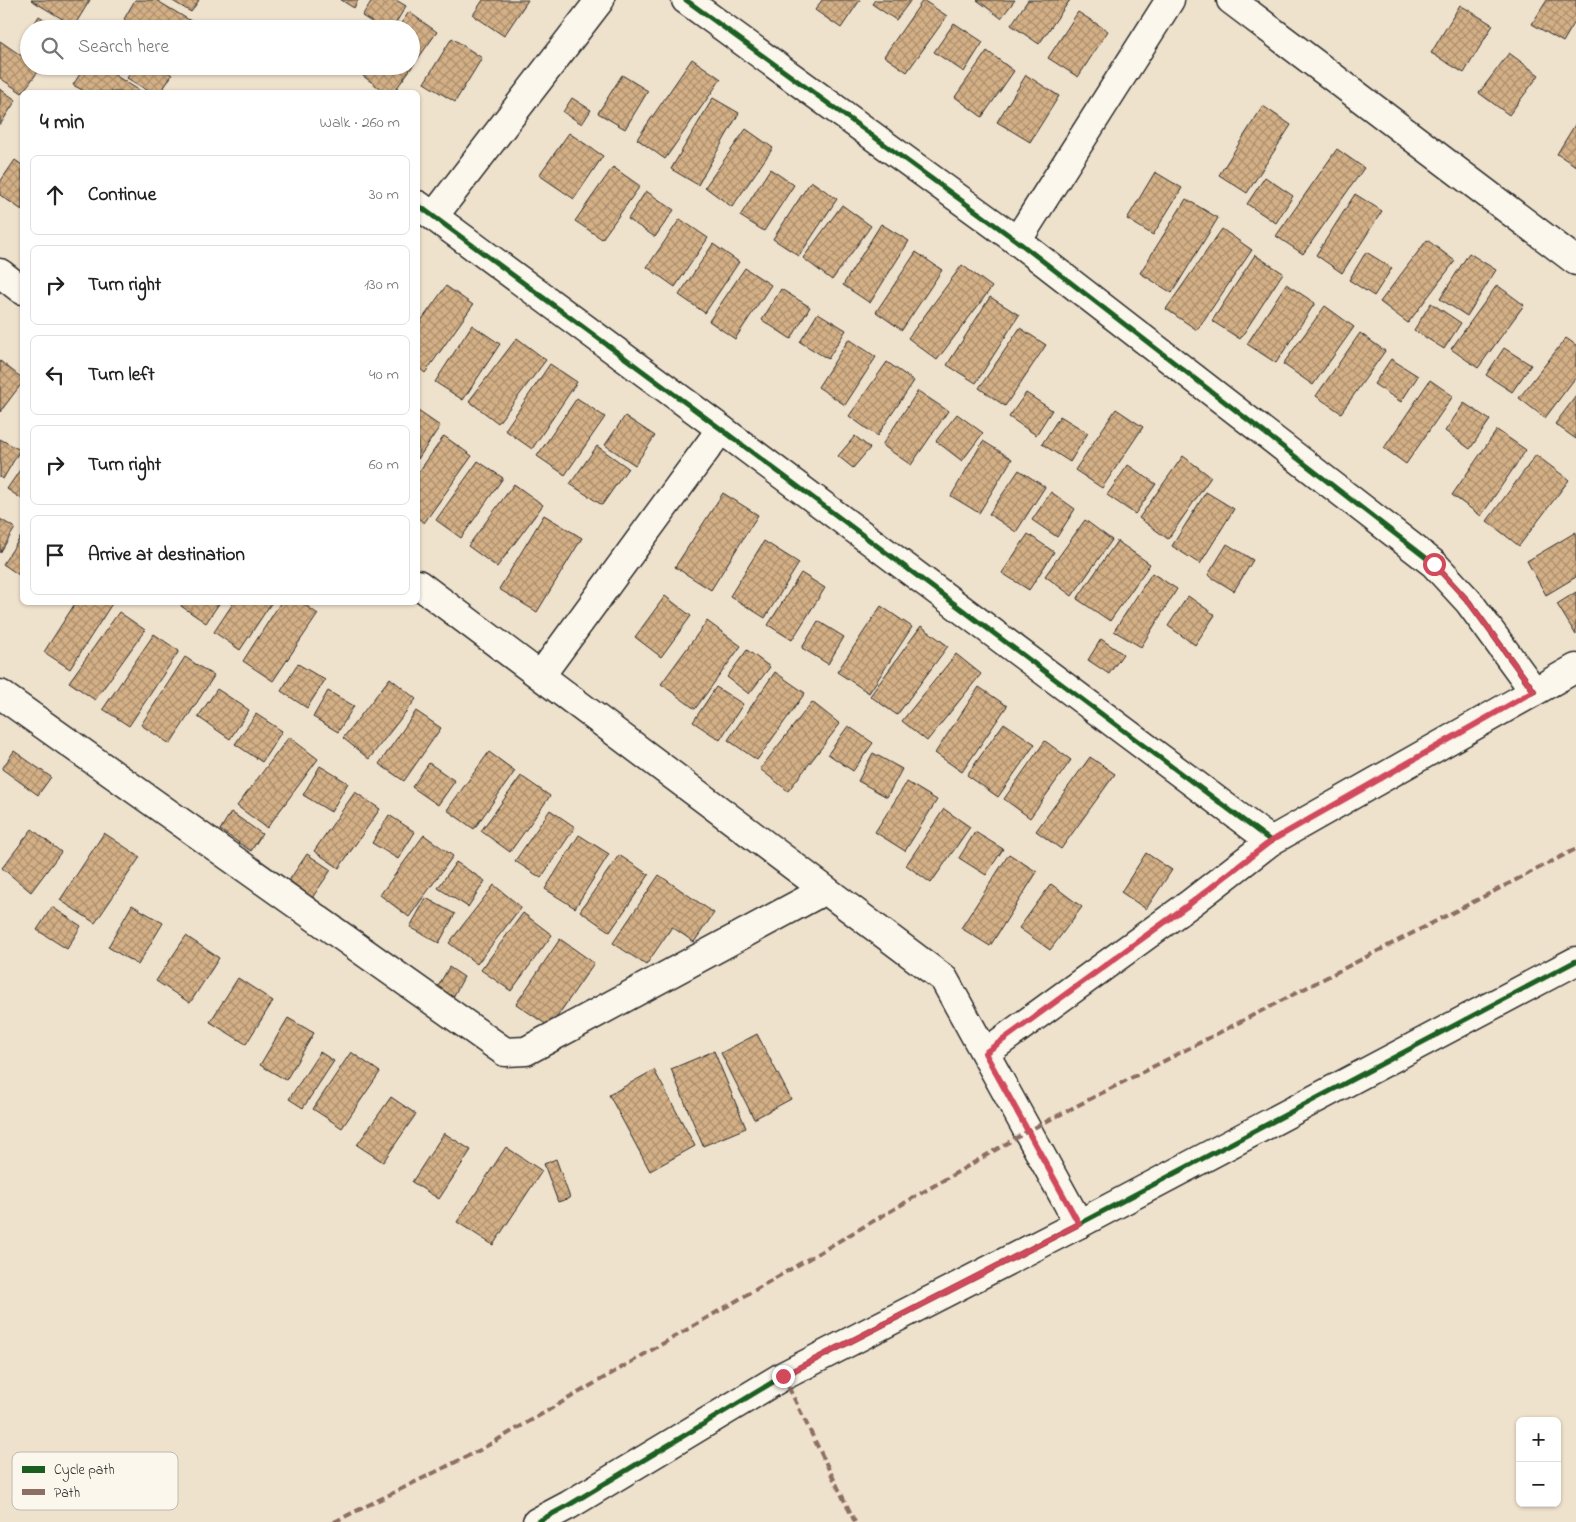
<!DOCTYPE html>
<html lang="en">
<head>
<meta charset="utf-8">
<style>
	:root { --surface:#fff; --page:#f2f2f2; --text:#222; --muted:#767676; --line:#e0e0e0 }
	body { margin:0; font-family:"Indie Flower",sans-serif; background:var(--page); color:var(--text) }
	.controls { position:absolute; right:15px; bottom:15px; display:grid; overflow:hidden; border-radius:8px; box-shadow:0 1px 4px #0004 }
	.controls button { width:45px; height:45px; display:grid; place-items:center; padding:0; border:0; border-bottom:1px solid var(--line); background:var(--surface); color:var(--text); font:25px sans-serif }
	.stop { position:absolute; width:15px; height:15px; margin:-11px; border:4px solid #d1495b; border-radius:50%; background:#fff }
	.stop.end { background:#d1495b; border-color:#fff; box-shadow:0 1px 5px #0008 }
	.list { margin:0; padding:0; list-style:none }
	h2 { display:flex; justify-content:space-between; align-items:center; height:65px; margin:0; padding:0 20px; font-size:21px }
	h2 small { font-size:16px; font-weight:400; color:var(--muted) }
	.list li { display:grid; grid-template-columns:32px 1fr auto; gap:15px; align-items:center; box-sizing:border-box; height:80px; margin:0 10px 10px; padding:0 10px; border:1px solid var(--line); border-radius:8px }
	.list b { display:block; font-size:19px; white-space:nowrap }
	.list em { font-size:16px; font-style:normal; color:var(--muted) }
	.icon { flex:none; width:28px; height:28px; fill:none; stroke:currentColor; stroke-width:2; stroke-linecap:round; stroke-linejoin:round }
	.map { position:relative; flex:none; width:1576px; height:1522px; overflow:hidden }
	.search { position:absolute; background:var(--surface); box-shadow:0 1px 4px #0004; left:20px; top:20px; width:400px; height:55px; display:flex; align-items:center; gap:12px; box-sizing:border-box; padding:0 18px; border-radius:28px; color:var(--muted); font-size:19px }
	.panel { position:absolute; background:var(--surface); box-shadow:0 1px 4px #0004; left:20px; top:90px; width:400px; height:515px; border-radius:8px }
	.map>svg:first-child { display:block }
	.building { fill:url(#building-cross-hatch); stroke:#2b2b2b }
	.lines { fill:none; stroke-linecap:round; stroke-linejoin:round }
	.minor-casing { stroke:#2b2b2b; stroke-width:31 }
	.minor { stroke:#fbf7ec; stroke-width:28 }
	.quiet { stroke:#8d6e63; stroke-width:4; stroke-dasharray:8 4; stroke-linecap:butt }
	.cycleway-casing { stroke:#fbf7ec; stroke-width:8 }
	.cycleway { stroke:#1b5e20; stroke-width:5 }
	.route { stroke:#d1495b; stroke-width:6 }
	.key { fill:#fbf7ec; stroke:#bdbab2; stroke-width:1 }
	.key-label { font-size:14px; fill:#2b2b2b }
</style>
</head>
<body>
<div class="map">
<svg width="1576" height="1522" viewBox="0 0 1576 1522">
	<defs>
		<pattern id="building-cross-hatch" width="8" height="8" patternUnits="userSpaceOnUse" patternTransform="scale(1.25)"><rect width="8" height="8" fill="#d4b086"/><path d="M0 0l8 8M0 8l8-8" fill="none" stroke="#ac8f6e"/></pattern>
	</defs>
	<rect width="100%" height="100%" fill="#efe2cd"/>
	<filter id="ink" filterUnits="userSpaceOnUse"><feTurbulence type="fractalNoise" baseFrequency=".02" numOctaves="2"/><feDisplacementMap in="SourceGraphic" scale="10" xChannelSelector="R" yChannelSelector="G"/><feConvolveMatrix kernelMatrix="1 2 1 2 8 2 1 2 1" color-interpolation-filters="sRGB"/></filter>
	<g filter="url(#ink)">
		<g class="building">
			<polygon points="31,0 90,0 74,26"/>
			<polygon points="135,0 156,0 199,26 197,29 140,29 124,19"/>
			<polygon points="171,0 199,0 191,12"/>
			<polygon points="341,0 358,0 354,8"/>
			<polygon points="372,0 396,0 406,6 392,29 383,29 362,16"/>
			<polygon points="483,0 528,0 504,36 473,15"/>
			<polygon points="822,0 860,0 841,28 815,10"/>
			<polygon points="875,0 911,0 896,20 872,4"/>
			<polygon points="923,0 947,16 907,72 884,56"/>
			<polygon points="977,0 1015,0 1001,18"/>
			<polygon points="1028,0 1070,0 1039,44 1011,25"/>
			<polygon points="1547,0 1576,0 1576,20 1563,42 1532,24"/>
			<polygon points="1460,5 1493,25 1464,73 1431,53"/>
			<polygon points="409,12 437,32 394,92 385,92 363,76 370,66 411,66 411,29 397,29"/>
			<polygon points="1078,12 1108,31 1078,77 1048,58"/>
			<polygon points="39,16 59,29 31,29"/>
			<polygon points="954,23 983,42 964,72 934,52"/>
			<polygon points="29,32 29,50 21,45"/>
			<polygon points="452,38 482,58 455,102 424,83"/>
			<polygon points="0,41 29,61 29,66 37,66 40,69 22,93 0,78"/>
			<polygon points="987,51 1014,71 982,117 955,97"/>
			<polygon points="1509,53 1539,75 1509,115 1479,93"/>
			<polygon points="692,59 721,79 665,159 637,139"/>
			<polygon points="85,66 100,66 142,92 86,92 73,85"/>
			<polygon points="135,66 158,66 172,75 161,92 150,92 127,78"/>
			<polygon points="622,75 648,91 625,129 598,113"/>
			<polygon points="1026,75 1059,96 1030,142 997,122"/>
			<polygon points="0,89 16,100 0,125"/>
			<polygon points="572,98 591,110 582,124 563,112"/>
			<polygon points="713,98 739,113 698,185 671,169"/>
			<polygon points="1263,106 1291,125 1247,193 1219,175"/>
			<polygon points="1576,123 1576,166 1557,154"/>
			<polygon points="746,129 773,148 732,207 705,187"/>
			<polygon points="569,133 603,156 574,199 539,175"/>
			<polygon points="1337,149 1364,168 1303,254 1276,236"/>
			<polygon points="15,160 22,165 22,210 0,195 0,182"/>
			<polygon points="613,167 640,186 602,239 575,221"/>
			<polygon points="770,169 794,185 764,231 740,216"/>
			<polygon points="1155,172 1182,188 1153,235 1127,219"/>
			<polygon points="1265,177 1293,196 1276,223 1247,204"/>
			<polygon points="811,181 837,199 799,256 773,239"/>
			<polygon points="646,191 674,210 655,237 628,219"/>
			<polygon points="1355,194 1382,211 1342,273 1316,255"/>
			<polygon points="1186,199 1218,218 1172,293 1140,273"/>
			<polygon points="842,205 871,226 832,280 803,258"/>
			<polygon points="680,219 708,238 675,287 647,267"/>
			<polygon points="881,224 909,241 870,303 843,285"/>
			<polygon points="1222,229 1252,250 1197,330 1166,309"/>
			<polygon points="1427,240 1455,261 1408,323 1380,302"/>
			<polygon points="713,244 739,262 705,313 679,295"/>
			<polygon points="916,252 942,270 902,330 876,312"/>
			<polygon points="1366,252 1392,268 1374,296 1349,280"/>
			<polygon points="1469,253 1496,270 1467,316 1440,299"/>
			<polygon points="1255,255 1283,273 1240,339 1212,321"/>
			<polygon points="962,265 992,287 937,360 908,338"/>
			<polygon points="745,268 771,285 735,339 709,321"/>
			<polygon points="1286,284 1315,303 1276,363 1247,344"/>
			<polygon points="1497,285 1524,305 1478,368 1451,349"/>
			<polygon points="446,286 473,305 425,373 418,367 418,325"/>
			<polygon points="781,289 810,307 791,339 762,320"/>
			<polygon points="990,297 1019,315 976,383 947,365"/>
			<polygon points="1431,303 1461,323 1444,349 1414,330"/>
			<polygon points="1325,306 1354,327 1313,385 1283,364"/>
			<polygon points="818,313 846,330 828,359 800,342"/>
			<polygon points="472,325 500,344 463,400 435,382"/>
			<polygon points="1020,328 1046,345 1005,406 979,388"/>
			<polygon points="1360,333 1385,351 1341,413 1316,396"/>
			<polygon points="517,338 546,360 498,423 469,401"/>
			<polygon points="1566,338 1576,345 1576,377 1545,418 1519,398"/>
			<polygon points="849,339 876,357 845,405 818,387"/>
			<polygon points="1504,348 1531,365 1512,392 1486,375"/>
			<polygon points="1391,359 1418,376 1401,402 1374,384"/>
			<polygon points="0,361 22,378 22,383 0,412"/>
			<polygon points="887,362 914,381 877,436 849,416"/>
			<polygon points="550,364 577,382 532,449 505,430"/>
			<polygon points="1430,380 1453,396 1406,464 1384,448"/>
			<polygon points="918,391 948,411 911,465 882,445"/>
			<polygon points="1026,393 1052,410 1036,435 1009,417"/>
			<polygon points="1576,396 1576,439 1555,424"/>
			<polygon points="577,398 605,417 565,475 537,456"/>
			<polygon points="1464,403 1490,420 1470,449 1445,431"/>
			<polygon points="1116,409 1143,427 1102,488 1075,470"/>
			<polygon points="418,411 440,426 418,459"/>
			<polygon points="957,414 983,433 962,461 936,441"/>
			<polygon points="625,416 655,436 635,465 605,445"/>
			<polygon points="1060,416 1088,433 1070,462 1042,444"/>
			<polygon points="1497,430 1526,450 1481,516 1452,495"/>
			<polygon points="444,436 472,456 424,523 418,518 418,473"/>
			<polygon points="855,436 870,448 853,468 838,456"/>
			<polygon points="0,439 20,450 3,479 0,477"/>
			<polygon points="983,441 1012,459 979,513 951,496"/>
			<polygon points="597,446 628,468 602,505 570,484"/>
			<polygon points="1536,455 1569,480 1519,546 1487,521"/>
			<polygon points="1183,456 1211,477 1168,539 1139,518"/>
			<polygon points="478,461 503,478 461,538 436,520"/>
			<polygon points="1128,465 1156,484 1135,514 1107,495"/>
			<polygon points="22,467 22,499 7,489"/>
			<polygon points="1019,470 1045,487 1016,532 989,514"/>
			<polygon points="514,484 543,505 497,567 468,546"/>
			<polygon points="1051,492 1075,509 1057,537 1032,520"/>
			<polygon points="1206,492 1234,509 1200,564 1172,546"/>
			<polygon points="723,493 758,515 711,590 675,567"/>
			<polygon points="544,515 582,538 537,612 499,589"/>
			<polygon points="0,519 15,528 0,553"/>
			<polygon points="1085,520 1112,540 1072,596 1045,576"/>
			<polygon points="1576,532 1576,577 1546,595 1527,561"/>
			<polygon points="1028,534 1054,552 1029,590 1002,573"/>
			<polygon points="22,535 22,577 3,564"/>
			<polygon points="764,541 799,563 765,618 730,596"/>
			<polygon points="1117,541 1150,564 1110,621 1077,599"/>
			<polygon points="1227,544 1253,560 1234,591 1208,575"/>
			<polygon points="801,573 825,588 792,640 768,625"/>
			<polygon points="1152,573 1177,589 1141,647 1114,631"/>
			<polygon points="1576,592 1576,635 1557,604"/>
			<polygon points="665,596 691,616 661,657 635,637"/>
			<polygon points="1188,596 1215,615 1195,645 1168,626"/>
			<polygon points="76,602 113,602 70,669 44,652"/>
			<polygon points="183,602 220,602 206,623 181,606"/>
			<polygon points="234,602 272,602 240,650 214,632"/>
			<polygon points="281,602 301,602 318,614 273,681 243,661"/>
			<polygon points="881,606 912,627 869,693 837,672"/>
			<polygon points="119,612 145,630 95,700 69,682"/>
			<polygon points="707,621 741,646 695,709 661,684"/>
			<polygon points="818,621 844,637 828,664 802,648"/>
			<polygon points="921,626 948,646 897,715 870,696"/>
			<polygon points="154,634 179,651 129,726 103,709"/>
			<polygon points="1101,639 1123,654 1109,674 1088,660"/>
			<polygon points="747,650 770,667 749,694 727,677"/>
			<polygon points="956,654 981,674 927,741 902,721"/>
			<polygon points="185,657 214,676 170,744 141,725"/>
			<polygon points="298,664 325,680 307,708 281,691"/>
			<polygon points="775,672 805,693 757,760 728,740"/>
			<polygon points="390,678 416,699 369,759 343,738"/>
			<polygon points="716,687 743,704 720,740 693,722"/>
			<polygon points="979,687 1007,706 962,772 935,753"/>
			<polygon points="217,689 249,710 230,739 198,717"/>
			<polygon points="328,691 354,706 338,732 313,717"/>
			<polygon points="812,702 840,724 788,791 760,769"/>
			<polygon points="416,711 441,728 404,781 379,764"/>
			<polygon points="256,714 282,731 262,762 235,744"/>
			<polygon points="1004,723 1035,744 998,797 967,775"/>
			<polygon points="848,726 873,743 853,771 828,754"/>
			<polygon points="289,737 318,759 267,828 237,806"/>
			<polygon points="1045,741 1071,760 1030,818 1004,799"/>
			<polygon points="14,751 51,777 38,795 2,769"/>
			<polygon points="489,752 515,771 474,829 447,810"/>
			<polygon points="873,753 902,769 887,797 858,781"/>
			<polygon points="1090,757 1115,774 1061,849 1036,831"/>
			<polygon points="429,763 455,781 438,805 412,787"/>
			<polygon points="320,766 348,783 331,812 303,795"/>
			<polygon points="521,776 550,796 510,852 481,831"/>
			<polygon points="907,782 937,800 905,851 875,832"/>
			<polygon points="355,792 380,809 339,868 314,851"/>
			<polygon points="944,809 970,827 931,883 906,865"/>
			<polygon points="550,810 575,827 541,878 515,861"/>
			<polygon points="231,812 262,834 251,851 220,830"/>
			<polygon points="389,815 415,832 398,859 372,843"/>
			<polygon points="32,829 61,852 31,892 2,868"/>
			<polygon points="975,832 1003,849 986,875 959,858"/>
			<polygon points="104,833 140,857 95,923 60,900"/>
			<polygon points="424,835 453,856 409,917 380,895"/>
			<polygon points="579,835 609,854 575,908 545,889"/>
			<polygon points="1146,853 1172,870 1146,909 1121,892"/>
			<polygon points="307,854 331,870 312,898 288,882"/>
			<polygon points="1009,854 1037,872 990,946 961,928"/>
			<polygon points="619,855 649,875 610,932 580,911"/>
			<polygon points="456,862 485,881 468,907 438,888"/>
			<polygon points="659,875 714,913 694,942 672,927 646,965 613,943"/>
			<polygon points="1051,884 1082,907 1050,950 1019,928"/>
			<polygon points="494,885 521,907 477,964 449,943"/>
			<polygon points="426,898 455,914 439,943 410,927"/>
			<polygon points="132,905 163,923 138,965 108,947"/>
			<polygon points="52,907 81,926 67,949 37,930"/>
			<polygon points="523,913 552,935 511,991 481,970"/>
			<polygon points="186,936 219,958 190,1003 156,981"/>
			<polygon points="560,939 594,963 550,1027 516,1004"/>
			<polygon points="449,967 464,977 451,1001 435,992"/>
			<polygon points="238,978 273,1001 246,1044 210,1022"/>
			<polygon points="288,1018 314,1033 286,1080 260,1065"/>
			<polygon points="757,1034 791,1099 754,1119 721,1053"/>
			<polygon points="714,1051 746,1128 703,1146 671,1069"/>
			<polygon points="320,1052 334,1061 303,1108 289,1099"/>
			<polygon points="351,1052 380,1072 342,1128 313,1109"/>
			<polygon points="654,1070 695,1146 650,1171 609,1095"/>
			<polygon points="391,1097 416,1114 383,1162 357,1145"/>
			<polygon points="444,1133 471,1150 439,1199 412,1182"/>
			<polygon points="506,1147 542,1171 493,1245 457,1222"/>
			<polygon points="556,1159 570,1198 558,1202 544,1164"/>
		</g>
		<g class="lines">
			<g class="minor-casing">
				<g id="minor">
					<polyline points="686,0 1017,241 1434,564 1469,602 1534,691"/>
					<polyline points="1231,0 1576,261"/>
					<polyline points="418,205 721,429 1271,841"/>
					<polyline points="434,216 600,0"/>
					<polyline points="1017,241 1170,0"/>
					<polyline points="0,273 22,290"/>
					<polyline points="418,584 944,979 1079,1224"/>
					<polyline points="541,675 721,429"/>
					<polyline points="0,694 505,1052 526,1051 825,890"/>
					<polyline points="985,1053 1191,903 1271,841 1576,668"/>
					<polyline points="537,1522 569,1505 783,1376 1079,1224 1576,961"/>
				</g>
			</g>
			<use href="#minor" class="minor"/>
			<g class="quiet">
				<polyline points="783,1376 855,1522"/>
				<polyline points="334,1522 480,1450 1028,1131 1576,849"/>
			</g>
			<g class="cycleway-casing">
				<g id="cycleway">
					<polyline points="686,0 1017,241 1434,564 1469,602 1534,691"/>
					<polyline points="418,205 721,429 1271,841"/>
					<polyline points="537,1522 569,1505 783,1376 1079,1224 1576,961"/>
				</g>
			</g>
			<use href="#cycleway" class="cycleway"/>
		</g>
	</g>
	<g class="lines" filter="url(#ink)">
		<polyline class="route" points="783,1376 1079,1224 985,1053 1191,903 1271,841 1534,691 1469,602 1434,564"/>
	</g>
	<rect x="12" y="1452" width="166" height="58" rx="8" class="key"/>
	<rect x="22" y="1466" width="23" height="7" fill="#1b5e20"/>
	<rect x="22" y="1489" width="23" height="6" fill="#8d6e63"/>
	<g class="key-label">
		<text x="54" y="1474">Cycle path</text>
		<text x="54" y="1497">Path</text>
	</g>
</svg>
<div class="controls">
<button>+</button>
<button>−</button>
</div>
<div class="stop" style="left:1434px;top:564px"></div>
<div class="stop end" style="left:783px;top:1376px"></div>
<div class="search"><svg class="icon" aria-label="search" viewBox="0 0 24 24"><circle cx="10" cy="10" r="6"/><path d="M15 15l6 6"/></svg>Search here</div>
<section class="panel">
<h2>4 min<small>Walk · 260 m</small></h2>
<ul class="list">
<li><svg class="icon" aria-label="ahead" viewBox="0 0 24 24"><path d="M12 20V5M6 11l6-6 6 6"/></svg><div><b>Continue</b></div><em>30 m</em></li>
<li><svg class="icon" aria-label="right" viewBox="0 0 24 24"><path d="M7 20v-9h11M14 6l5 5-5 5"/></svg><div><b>Turn right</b></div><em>130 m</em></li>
<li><svg class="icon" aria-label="left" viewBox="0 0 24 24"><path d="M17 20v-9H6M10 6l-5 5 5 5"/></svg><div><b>Turn left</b></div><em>40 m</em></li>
<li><svg class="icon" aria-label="right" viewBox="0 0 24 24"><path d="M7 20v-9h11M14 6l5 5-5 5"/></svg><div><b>Turn right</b></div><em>60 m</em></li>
<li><svg class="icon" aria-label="arrive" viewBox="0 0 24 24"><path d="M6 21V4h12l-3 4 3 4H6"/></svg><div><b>Arrive at destination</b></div></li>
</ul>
</section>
</div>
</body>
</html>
